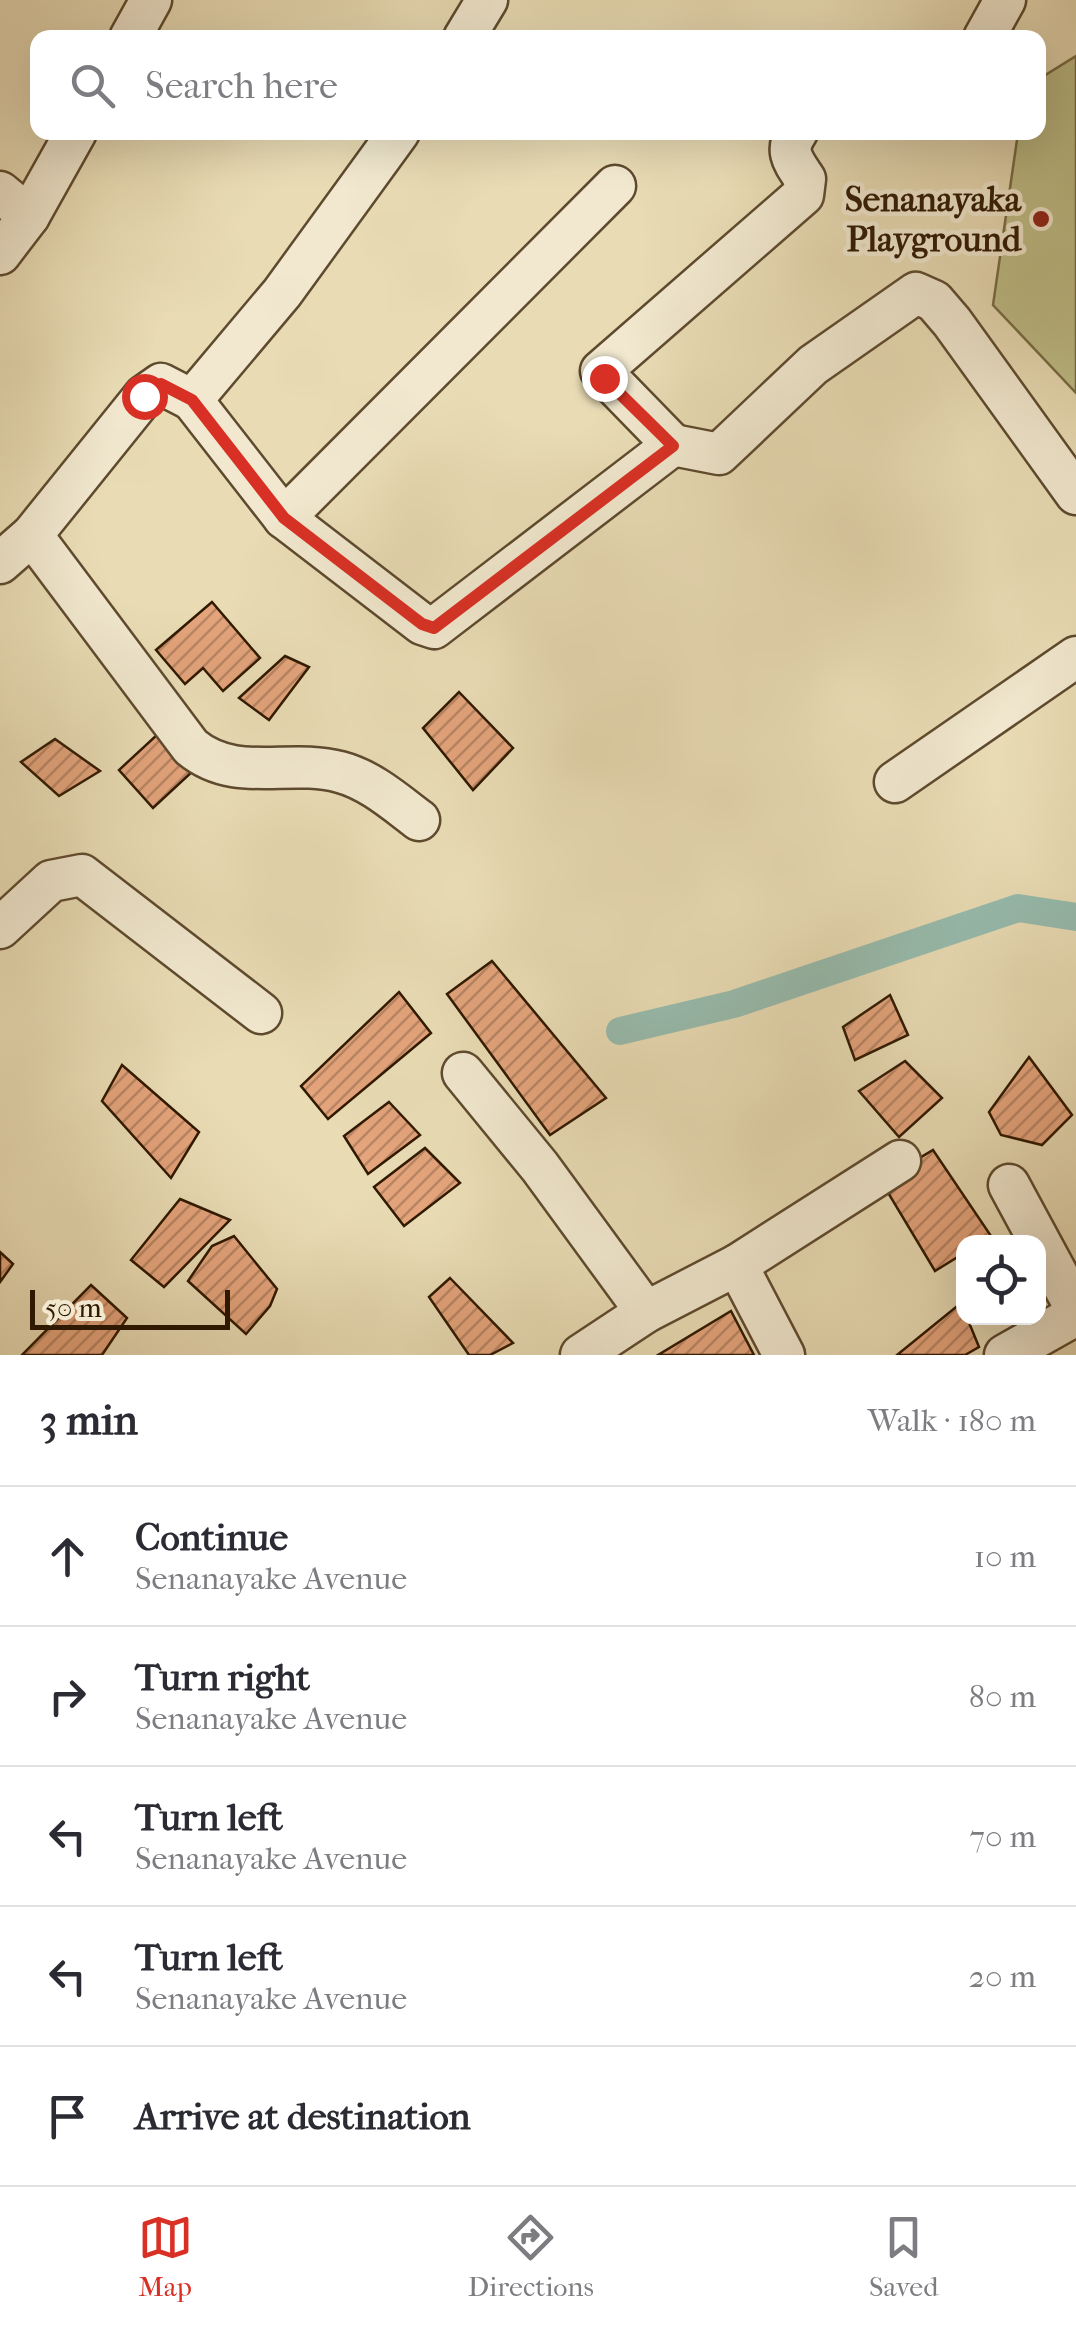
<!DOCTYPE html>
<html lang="en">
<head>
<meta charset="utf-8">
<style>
	:root { --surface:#fff; --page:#f2f2f3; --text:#2b2b33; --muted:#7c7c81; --line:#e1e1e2; --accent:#d93025 }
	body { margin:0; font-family:"IM FELL French Canon",serif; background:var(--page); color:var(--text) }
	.controls { position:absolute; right:30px; bottom:30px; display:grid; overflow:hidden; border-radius:20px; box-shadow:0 10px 40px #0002 }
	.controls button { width:90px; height:90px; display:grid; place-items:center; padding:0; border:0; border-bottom:2px solid var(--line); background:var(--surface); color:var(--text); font:50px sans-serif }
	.scale { position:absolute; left:30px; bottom:25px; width:200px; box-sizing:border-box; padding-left:10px; border:5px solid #301901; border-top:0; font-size:28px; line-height:35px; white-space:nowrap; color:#301901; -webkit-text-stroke:8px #f1e8cf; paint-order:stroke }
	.stop { position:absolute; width:30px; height:30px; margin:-22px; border:8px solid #d93025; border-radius:50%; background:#fff }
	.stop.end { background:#d93025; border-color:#fff; box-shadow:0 2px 10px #0008 }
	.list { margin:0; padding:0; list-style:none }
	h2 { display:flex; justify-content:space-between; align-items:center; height:130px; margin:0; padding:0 40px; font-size:42px }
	h2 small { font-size:32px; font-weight:400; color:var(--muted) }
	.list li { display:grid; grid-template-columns:65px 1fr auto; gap:30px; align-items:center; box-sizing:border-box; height:140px; padding:0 40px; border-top:2px solid var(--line) }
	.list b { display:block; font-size:38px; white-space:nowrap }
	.list p { margin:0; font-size:32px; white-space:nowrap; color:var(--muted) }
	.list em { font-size:32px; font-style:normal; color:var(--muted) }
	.icon { flex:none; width:55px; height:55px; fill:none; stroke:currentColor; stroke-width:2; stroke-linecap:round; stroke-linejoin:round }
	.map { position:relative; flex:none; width:1076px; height:1355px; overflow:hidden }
	.search { position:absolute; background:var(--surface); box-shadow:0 10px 40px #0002; left:30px; right:30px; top:30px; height:110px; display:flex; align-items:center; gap:25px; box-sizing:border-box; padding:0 35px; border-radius:20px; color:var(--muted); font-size:38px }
	.sheet { height:830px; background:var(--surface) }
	nav { display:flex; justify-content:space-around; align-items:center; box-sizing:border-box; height:140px; border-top:2px solid var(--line); background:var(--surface); font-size:28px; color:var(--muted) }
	nav a { display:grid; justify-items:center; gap:5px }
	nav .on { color:var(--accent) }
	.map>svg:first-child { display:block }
	.grass { fill:#bebe88; stroke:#776c44; stroke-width:2.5 }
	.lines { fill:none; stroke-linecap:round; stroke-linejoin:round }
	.canal { stroke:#97bcae; stroke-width:28 }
	.building { fill:url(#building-hatch); stroke:#301901; stroke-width:2.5 }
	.minor-casing { stroke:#5e4a2e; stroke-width:45 }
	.minor { stroke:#f1e8cf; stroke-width:40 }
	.route { stroke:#d93025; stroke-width:12 }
	.poi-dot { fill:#8f2418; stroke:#f1e8cf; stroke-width:4 }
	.labels { text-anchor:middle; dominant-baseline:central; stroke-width:9; stroke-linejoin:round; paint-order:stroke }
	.poi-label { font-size:35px; font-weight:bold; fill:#301901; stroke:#f1e8cf; text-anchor:end }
</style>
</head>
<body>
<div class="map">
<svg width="1076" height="1355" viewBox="0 0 1076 1355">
	<defs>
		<pattern id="building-hatch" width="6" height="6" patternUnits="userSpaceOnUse" patternTransform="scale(2.5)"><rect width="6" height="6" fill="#e4a47c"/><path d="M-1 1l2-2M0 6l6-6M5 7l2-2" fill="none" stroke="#b98563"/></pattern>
	</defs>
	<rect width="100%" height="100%" fill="#e9dcb5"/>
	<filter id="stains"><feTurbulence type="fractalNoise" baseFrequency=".002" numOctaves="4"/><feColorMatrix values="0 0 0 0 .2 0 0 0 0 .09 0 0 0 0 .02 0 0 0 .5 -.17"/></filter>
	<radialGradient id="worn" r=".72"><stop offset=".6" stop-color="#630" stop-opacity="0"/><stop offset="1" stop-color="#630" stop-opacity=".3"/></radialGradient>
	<polygon class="grass" points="1076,56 1076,393 993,305 1018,133 1038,132 1039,79"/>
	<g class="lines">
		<polyline class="canal" points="620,1031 734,1004 1018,908 1076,917"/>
	</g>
	<g class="building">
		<polygon points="212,602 260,658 223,691 203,668 185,684 156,650"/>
		<polygon points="285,656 309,667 269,720 239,698"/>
		<polygon points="459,692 513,748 473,790 423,728"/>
		<polygon points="159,733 193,771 153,808 119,770"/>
		<polygon points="55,739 100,771 59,796 21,762"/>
		<polygon points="492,961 606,1098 550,1135 447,994"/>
		<polygon points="399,992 431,1033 328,1119 301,1086"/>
		<polygon points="890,995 908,1035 855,1060 843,1027"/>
		<polygon points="1029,1057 1072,1115 1042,1145 1001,1135 989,1112"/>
		<polygon points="905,1061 942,1098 899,1137 859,1091"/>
		<polygon points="122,1065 199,1132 171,1178 102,1101"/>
		<polygon points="389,1102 420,1135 368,1174 344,1136"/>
		<polygon points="425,1148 460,1183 404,1226 374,1187"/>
		<polygon points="933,1150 991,1236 981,1242 964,1242 964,1253 935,1271 881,1181"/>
		<polygon points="180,1199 230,1220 164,1287 131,1260"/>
		<polygon points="234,1236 277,1289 270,1306 246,1334 188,1281 212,1246"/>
		<polygon points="0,1252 13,1264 0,1282"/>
		<polygon points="450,1278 513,1343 490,1355 469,1355 429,1297"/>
		<polygon points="91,1285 127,1318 102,1355 22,1355"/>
		<polygon points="961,1303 979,1347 965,1355 897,1355"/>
		<polygon points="731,1311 754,1355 658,1355"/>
	</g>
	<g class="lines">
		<g class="minor-casing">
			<g id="minor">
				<polyline points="130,38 151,0"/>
				<polyline points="464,38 487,0"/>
				<polyline points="984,38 1005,0"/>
				<polyline points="0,192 29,216"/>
				<polyline points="0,254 29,216 76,132"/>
				<path d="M192 400 284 518 422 624 434 628 673 445 601 371 803 195 805 179C793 161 784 151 797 132"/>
				<polyline points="673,445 719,454 813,365 916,293 934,301 952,322 1076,494"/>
				<polyline points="284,518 615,186"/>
				<path d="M32 535 191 747C236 784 288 758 340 772 370 780 394 801 419 820"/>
				<polyline points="0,563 32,535 144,396 161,384 192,400 282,293 399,132"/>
				<polyline points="895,782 1076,657"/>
				<polyline points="0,928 51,881 82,875 261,1013"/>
				<polyline points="463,1073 540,1167 646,1312"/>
				<polyline points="1009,1185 1076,1309"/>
				<polyline points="737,1265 784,1355"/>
				<polyline points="581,1355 646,1312 737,1265 900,1161"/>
				<polyline points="1005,1355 1076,1315"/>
			</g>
		</g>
		<use href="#minor" class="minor"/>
	</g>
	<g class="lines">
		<polyline class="route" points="144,396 161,384 192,400 284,518 422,624 434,628 673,446 604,378"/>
	</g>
	<circle class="poi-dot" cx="1041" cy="219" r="10"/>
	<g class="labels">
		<g class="poi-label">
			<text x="1021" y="199">Senanayaka<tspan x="1021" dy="40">Playground</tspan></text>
		</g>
	</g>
	<rect width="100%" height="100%" filter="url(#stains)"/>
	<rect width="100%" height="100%" fill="url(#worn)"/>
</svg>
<div class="controls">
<button><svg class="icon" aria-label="locate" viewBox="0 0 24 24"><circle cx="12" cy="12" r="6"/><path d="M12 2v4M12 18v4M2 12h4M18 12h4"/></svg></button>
</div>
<div class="scale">50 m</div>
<div class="stop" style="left:144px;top:396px"></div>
<div class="stop end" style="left:604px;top:378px"></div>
<div class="search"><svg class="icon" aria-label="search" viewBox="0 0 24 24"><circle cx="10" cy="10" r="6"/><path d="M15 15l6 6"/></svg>Search here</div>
</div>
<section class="sheet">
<h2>3 min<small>Walk · 180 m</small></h2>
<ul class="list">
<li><svg class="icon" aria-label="ahead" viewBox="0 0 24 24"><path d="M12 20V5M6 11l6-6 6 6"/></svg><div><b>Continue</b><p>Senanayake Avenue</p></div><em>10 m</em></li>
<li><svg class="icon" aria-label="right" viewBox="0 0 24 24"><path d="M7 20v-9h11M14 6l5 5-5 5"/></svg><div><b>Turn right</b><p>Senanayake Avenue</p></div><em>80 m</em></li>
<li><svg class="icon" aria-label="left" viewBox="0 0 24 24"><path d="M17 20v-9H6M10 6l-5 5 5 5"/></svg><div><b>Turn left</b><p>Senanayake Avenue</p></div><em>70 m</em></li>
<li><svg class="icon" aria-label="left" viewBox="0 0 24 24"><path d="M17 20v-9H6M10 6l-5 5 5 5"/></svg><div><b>Turn left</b><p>Senanayake Avenue</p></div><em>20 m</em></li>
<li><svg class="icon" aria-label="arrive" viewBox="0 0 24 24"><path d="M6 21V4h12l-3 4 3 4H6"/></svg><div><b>Arrive at destination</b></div></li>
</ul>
</section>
<nav>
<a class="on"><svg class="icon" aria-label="map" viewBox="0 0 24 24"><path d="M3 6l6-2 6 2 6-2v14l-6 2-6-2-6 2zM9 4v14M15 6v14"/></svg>Map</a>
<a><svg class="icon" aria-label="directions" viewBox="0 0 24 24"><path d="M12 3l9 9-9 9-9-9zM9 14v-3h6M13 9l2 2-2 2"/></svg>Directions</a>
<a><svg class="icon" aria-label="saved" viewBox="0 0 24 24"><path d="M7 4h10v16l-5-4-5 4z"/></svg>Saved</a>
</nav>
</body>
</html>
